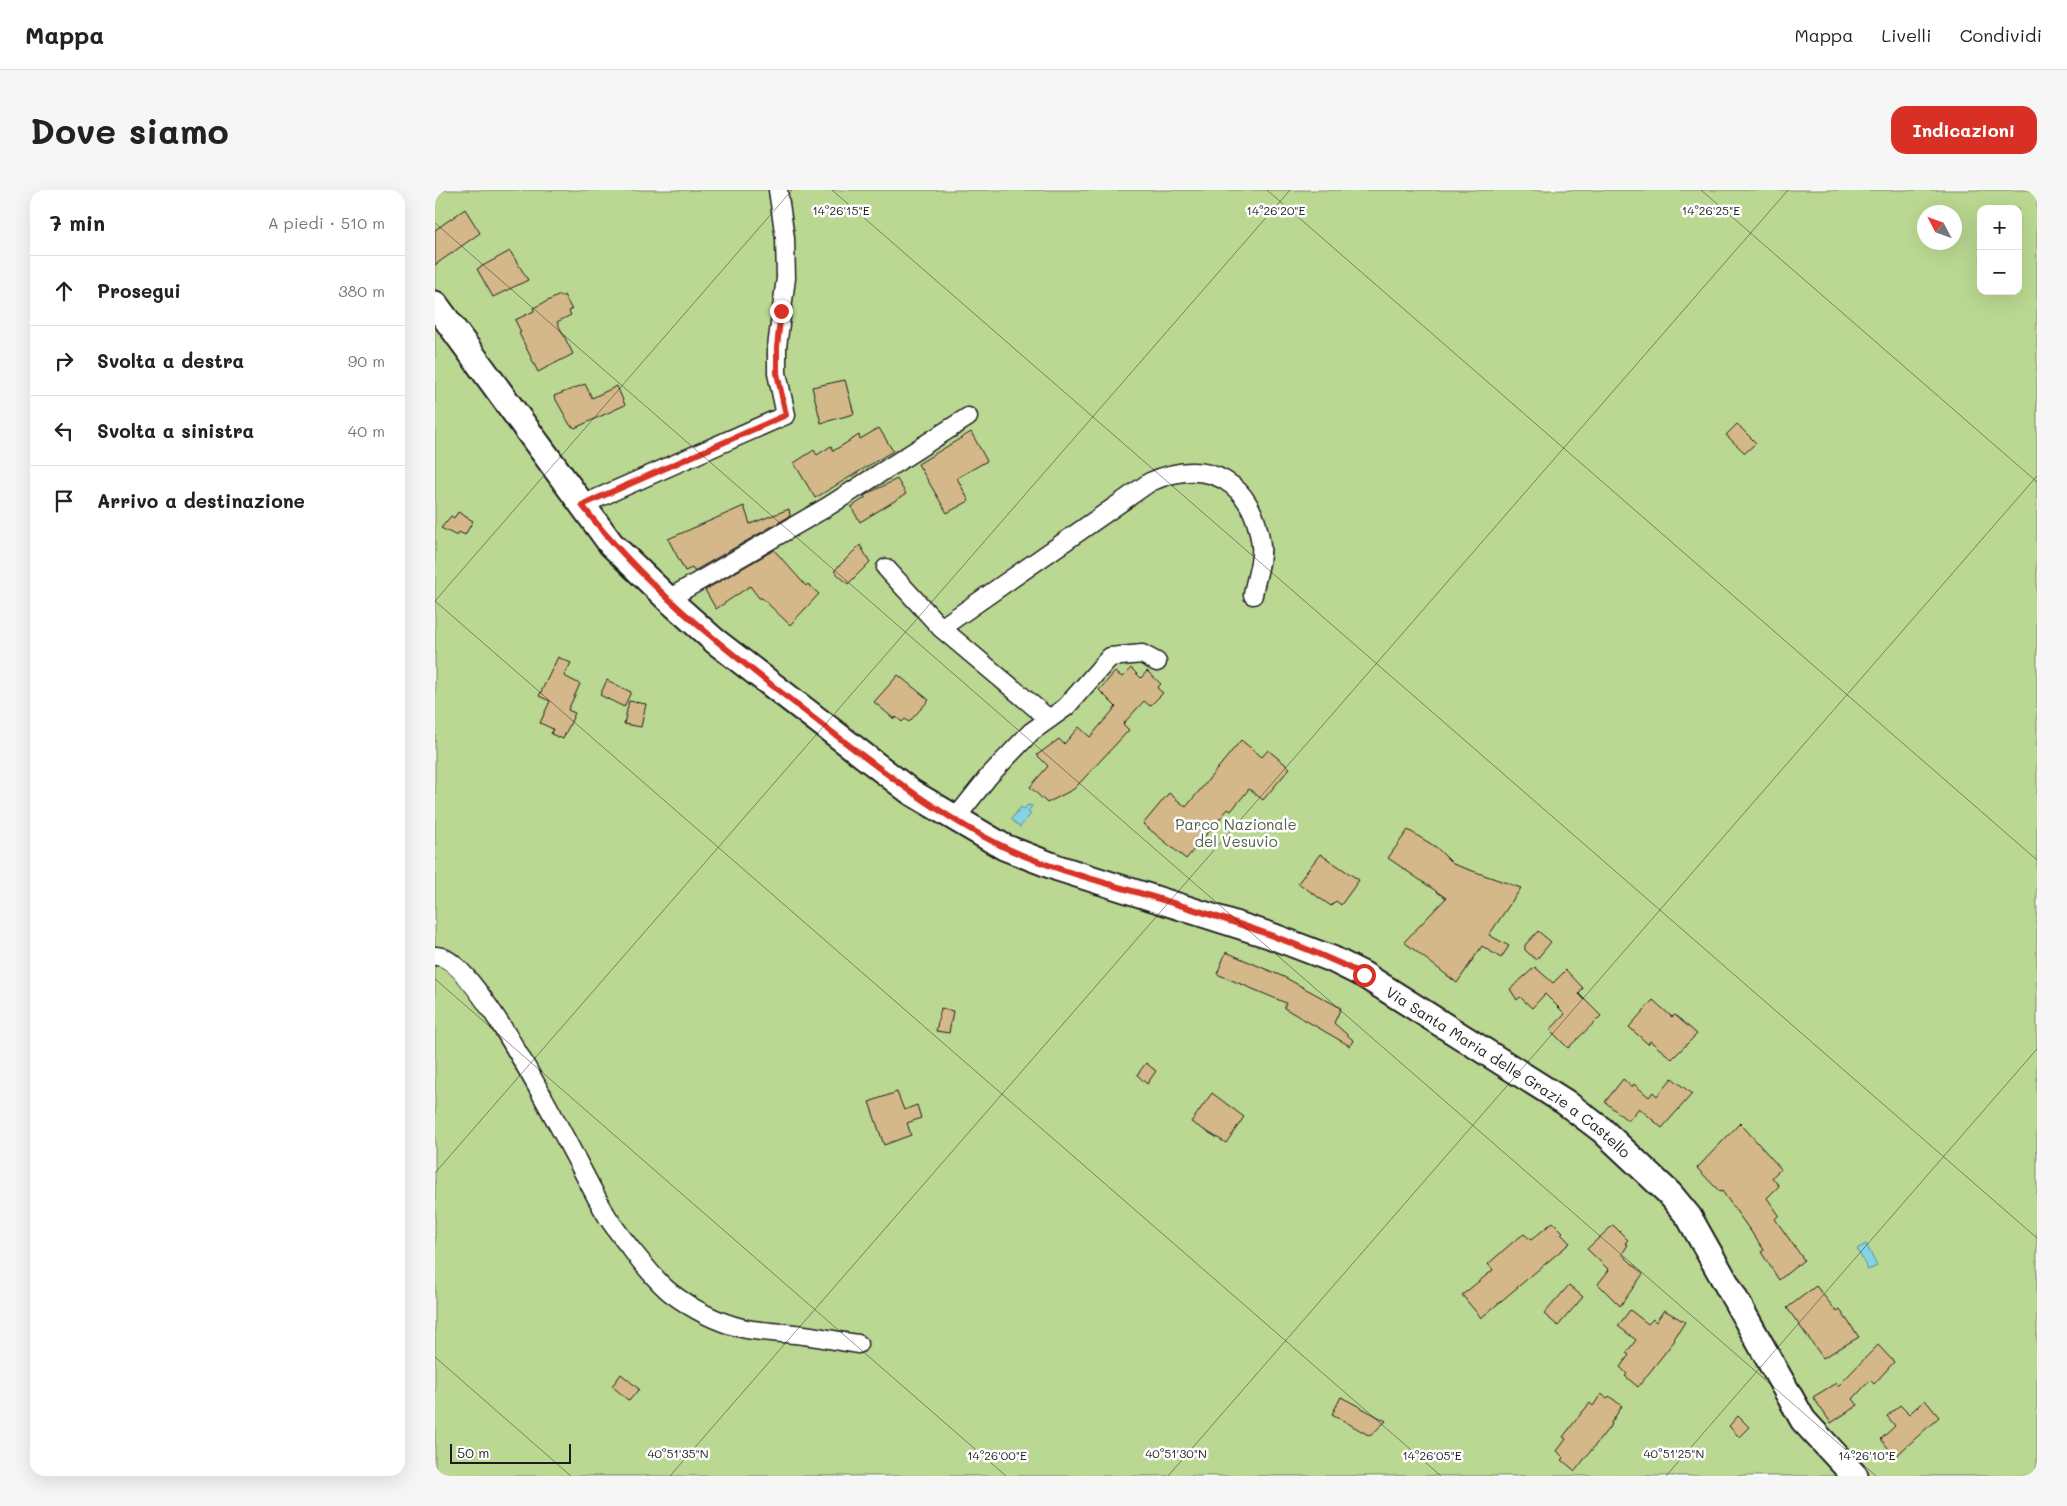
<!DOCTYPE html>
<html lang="it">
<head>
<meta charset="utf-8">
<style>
	:root { --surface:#fff; --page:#f6f6f6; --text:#222; --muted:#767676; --line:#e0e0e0; --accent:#d93025 }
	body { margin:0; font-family:Mali,sans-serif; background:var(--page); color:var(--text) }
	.controls { position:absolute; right:15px; top:15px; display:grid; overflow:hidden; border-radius:10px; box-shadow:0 5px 20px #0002 }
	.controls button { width:45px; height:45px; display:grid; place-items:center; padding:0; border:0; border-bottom:1px solid var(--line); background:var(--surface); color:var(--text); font:25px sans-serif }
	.compass { position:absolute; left:1482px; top:15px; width:45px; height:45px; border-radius:50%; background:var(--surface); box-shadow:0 5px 20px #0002; rotate:311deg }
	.scale { position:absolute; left:15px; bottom:12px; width:121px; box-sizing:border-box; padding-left:5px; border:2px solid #1c1c1c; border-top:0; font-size:14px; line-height:18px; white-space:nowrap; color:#1c1c1c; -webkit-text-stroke:4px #fff; paint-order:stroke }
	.stop { position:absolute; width:15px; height:15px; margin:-11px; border:4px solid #d93025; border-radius:50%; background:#fff }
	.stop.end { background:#d93025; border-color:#fff; box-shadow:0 1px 5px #0008 }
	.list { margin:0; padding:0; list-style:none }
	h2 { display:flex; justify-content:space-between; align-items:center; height:65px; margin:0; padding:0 20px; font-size:21px }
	h2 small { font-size:16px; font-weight:400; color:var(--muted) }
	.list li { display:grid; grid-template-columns:32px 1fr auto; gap:15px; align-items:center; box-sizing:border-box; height:70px; padding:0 20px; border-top:1px solid var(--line) }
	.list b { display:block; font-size:19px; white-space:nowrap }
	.list em { font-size:16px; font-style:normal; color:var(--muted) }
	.icon { flex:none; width:28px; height:28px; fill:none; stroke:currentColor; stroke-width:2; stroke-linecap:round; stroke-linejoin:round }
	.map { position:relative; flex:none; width:1602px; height:1286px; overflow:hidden; border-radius:15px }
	header { display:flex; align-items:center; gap:30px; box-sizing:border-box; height:70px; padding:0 25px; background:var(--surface); border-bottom:1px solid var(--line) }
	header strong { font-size:24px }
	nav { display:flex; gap:28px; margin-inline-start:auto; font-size:18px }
	.intro { display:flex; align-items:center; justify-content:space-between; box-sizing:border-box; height:120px; padding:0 30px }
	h1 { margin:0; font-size:35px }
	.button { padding:12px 22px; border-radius:15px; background:var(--accent); color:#fff; font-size:18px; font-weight:700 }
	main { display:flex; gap:30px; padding:0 30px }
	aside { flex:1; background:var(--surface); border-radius:15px; box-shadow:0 5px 20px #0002 }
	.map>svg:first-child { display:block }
	.green { fill:#bad891; stroke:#6b7a56; fill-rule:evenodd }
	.water { fill:#85d3e4; stroke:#5b8a94 }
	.building { fill:#d5b889; stroke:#1c1c1c }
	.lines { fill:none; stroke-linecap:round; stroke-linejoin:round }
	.street-casing { stroke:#1c1c1c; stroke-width:21 }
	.secondary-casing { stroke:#1c1c1c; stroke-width:29 }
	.street { stroke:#fff; stroke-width:18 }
	.secondary { stroke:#fff; stroke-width:25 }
	.route { stroke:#d93025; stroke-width:6 }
	.ticks { fill:none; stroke:#1c1c1c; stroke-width:1; stroke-opacity:0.45 }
	.labels { text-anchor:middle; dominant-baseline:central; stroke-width:5; stroke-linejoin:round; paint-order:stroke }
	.park-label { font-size:15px; fill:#535e45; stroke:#fff }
	.street-label { font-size:15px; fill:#1c1c1c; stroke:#fff }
	.ticks-label { font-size:12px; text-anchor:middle; fill:#1c1c1c; stroke:#fff; stroke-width:5; stroke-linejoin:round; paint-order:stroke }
</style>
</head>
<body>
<header>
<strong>Mappa</strong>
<nav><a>Mappa</a><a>Livelli</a><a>Condividi</a></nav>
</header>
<div class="intro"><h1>Dove siamo</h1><a class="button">Indicazioni</a></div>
<main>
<aside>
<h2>7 min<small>A piedi · 510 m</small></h2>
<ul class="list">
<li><svg class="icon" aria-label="ahead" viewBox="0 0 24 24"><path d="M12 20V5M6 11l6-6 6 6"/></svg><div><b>Prosegui</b></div><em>380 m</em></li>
<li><svg class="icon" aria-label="right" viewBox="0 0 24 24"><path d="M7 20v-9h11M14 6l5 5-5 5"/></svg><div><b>Svolta a destra</b></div><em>90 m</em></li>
<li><svg class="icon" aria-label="left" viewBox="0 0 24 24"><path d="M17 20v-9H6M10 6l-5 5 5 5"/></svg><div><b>Svolta a sinistra</b></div><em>40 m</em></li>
<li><svg class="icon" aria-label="arrive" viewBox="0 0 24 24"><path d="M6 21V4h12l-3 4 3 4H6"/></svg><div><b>Arrivo a destinazione</b></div></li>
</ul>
</aside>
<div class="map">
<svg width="1602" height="1286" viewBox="0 0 1602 1286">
	<rect width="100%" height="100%" fill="#fff"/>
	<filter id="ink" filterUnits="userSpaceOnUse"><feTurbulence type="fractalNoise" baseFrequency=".02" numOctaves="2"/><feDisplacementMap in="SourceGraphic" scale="10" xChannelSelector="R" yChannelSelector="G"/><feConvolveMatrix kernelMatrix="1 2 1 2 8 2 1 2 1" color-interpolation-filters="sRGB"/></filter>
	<g filter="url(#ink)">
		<path class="green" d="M0 0H1602V1286H0ZM1546 19H1583V101H1546ZM1490 22H1520V52H1490Z"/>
		<g class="water">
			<polygon points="593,615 597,616 593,622 596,624 585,637 576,629 586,617 589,619"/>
			<polygon points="1431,1054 1442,1076 1433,1080 1422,1059"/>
		</g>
		<g class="building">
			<polygon points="30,19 45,43 0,75 0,40"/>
			<polygon points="75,61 93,90 58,107 42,79"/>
			<polygon points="125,105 126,107 129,105 137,120 134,121 136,125 122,132 138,164 103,182 84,143 86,142 80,130 99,121 98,118"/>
			<polygon points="410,190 419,224 386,233 377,197"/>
			<polygon points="150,194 157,208 182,196 190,215 140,238 135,235 119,206"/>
			<polygon points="1302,234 1321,253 1310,263 1291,245"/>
			<polygon points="444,238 458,261 380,308 359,273 379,260 382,265 396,256 398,261 424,245 425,249"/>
			<polygon points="536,242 552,271 522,288 534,311 512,323 483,274"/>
			<polygon points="462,289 471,304 425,332 416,317 430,308 429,306 434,303"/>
			<polygon points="309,316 315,334 354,319 355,326 259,381 257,378 250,381 233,349"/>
			<polygon points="23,322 38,331 30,345 24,342 22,346 6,338 16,326 19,328"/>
			<polygon points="425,355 435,372 413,394 399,381"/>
			<polygon points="339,360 371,396 373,394 384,404 355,435 327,408 324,408 315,396 281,419 270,400"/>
			<polygon points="123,467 136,473 129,486 145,494 133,520 140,523 128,549 116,544 118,539 105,533 115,511 104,506"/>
			<polygon points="696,478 706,488 712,481 726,494 722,498 728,503 715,516 709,511 688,534 694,540 639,599 612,613 595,597 613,576 602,565 624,549 629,554 644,537 655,547 681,517 664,500 680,482 687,487"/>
			<polygon points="463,485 494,510 474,532 470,529 467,532 461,527 459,529 439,512"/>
			<polygon points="172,490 196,502 189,517 165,505"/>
			<polygon points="194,511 211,514 206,537 189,534"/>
			<polygon points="806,550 827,567 833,560 855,578 828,610 814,599 796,621 793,619 751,669 708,634 734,603 751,617"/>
			<polygon points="973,640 1001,657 1018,674 1086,698 1054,745 1074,756 1066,768 1047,756 1022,793 969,752 1011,708 953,668"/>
			<polygon points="885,664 924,690 906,715 901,711 896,716 863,693"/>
			<polygon points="1103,741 1116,752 1101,770 1090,760 1090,755"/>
			<polygon points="791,762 849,787 906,818 899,833 919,851 915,856 849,818 851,813 782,784"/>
			<polygon points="1100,777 1118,793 1131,780 1148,798 1144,804 1166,826 1133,858 1115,840 1130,824 1110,804 1097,818 1085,807 1082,810 1075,799"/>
			<polygon points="1218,810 1237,827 1240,825 1262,844 1237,869 1215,851 1213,854 1194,837"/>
			<polygon points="506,818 518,821 514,843 501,841"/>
			<polygon points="711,873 721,881 712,894 702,885"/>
			<polygon points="1237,888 1257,904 1227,938 1204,918 1193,931 1170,912 1188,889 1197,897 1199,894 1214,907 1218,902 1222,906"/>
			<polygon points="462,902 469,920 482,915 486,928 472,933 476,945 449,955 434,912"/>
			<polygon points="777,903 809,927 791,953 756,932"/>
			<polygon points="1305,933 1346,979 1337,987 1344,996 1332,1008 1344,1025 1340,1029 1369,1070 1344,1090 1326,1062 1329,1060 1287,1001 1285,1002 1262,978"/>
			<polygon points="1118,1032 1128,1042 1126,1044 1135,1053 1046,1128 1027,1105 1058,1080 1053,1074 1078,1052 1089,1044 1096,1050"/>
			<polygon points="1178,1035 1193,1050 1190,1053 1193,1055 1187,1064 1208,1084 1185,1116 1163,1094 1174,1080 1152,1059"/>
			<polygon points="1134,1095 1148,1107 1123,1136 1109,1124"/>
			<polygon points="1381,1096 1402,1122 1405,1120 1424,1147 1388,1168 1352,1118"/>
			<polygon points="1195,1120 1213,1134 1218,1129 1221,1132 1229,1120 1250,1132 1239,1149 1240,1150 1203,1197 1190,1186 1192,1184 1185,1177 1194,1165 1191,1163 1201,1150 1183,1136"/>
			<polygon points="1443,1155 1459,1172 1439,1194 1435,1190 1418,1209 1423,1215 1396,1233 1378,1207 1401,1193 1403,1196"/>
			<polygon points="186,1184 204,1199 194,1211 177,1196"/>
			<polygon points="1166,1204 1172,1208 1174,1206 1187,1216 1176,1233 1177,1234 1140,1281 1127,1270 1129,1268 1122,1261 1131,1249 1128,1247 1144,1226 1155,1213 1158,1216"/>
			<polygon points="906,1207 951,1231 935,1246 897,1224"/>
			<polygon points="1490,1210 1504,1227 1460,1267 1446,1249 1460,1236 1452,1226 1465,1215 1474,1224"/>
			<polygon points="1303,1226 1314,1237 1304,1247 1294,1236"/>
		</g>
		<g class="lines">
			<g class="street-casing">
				<g id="street">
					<polyline points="147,315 351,225 342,183 342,157 351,88 350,48 343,0"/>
					<polyline points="451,378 506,438 614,529"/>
					<polyline points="233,409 392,317 533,227"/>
					<path d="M506 438 715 292C773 266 819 292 826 356 828 370 820 390 818 405"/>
					<polyline points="520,629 554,586 596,542 631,517 675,467 707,464 722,472"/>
					<path d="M0 766C41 761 146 982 169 1021 179 1039 220 1091 236 1103 256 1118 282 1132 307 1138 324 1142 343 1142 360 1144 381 1146 402 1151 423 1154"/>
				</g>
			</g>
			<g class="secondary-casing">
				<g id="secondary">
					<path id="s1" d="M0 114 176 354 233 409 280 451 476 602 569 657 623 678 834 745 897 769 929 785 1130 912 1167 940 1235 1004 1254 1027 1368 1230 1420 1286"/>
				</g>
			</g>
			<use href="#street" class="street"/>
			<use href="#secondary" class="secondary"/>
		</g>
	</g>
	<g class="lines" filter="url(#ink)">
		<path class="route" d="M346 121 342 157V183L351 225 147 315C211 399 293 461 376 526 437 573 499 623 569 657 611 677 657 689 701 702 779 725 857 749 929 785"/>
	</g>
	<path class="ticks" d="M397 0 1602 1048M832 0 1602 670M1266 0 1602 292M0 33 1441 1286M0 411 1006 1286M0 411 357 0M0 789 571 1286M0 983 855 0M0 1167 136 1286M235 1286 1353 0M733 1286 1602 286M1231 1286 1602 859"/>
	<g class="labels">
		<g class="park-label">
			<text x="801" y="634">Parco Nazionale<tspan x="801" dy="17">del Vesuvio</tspan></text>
		</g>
		<g class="street-label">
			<text stroke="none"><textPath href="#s1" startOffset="1352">Via Santa Maria delle Grazie a Castello</textPath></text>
		</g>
	</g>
	<g class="ticks-label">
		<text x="406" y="25">14°26'15"E</text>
		<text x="841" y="25">14°26'20"E</text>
		<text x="1276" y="25">14°26'25"E</text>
		<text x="243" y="1268">40°51'35"N</text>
		<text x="741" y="1268">40°51'30"N</text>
		<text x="1239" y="1268">40°51'25"N</text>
		<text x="562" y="1270">14°26'00"E</text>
		<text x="997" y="1270">14°26'05"E</text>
		<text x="1432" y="1270">14°26'10"E</text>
	</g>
</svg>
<div class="controls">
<button>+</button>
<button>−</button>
</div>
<svg class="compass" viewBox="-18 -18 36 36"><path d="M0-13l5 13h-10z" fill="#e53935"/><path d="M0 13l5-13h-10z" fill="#767676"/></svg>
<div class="scale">50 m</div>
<div class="stop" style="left:929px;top:785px"></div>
<div class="stop end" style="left:346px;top:121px"></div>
</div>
</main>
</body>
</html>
